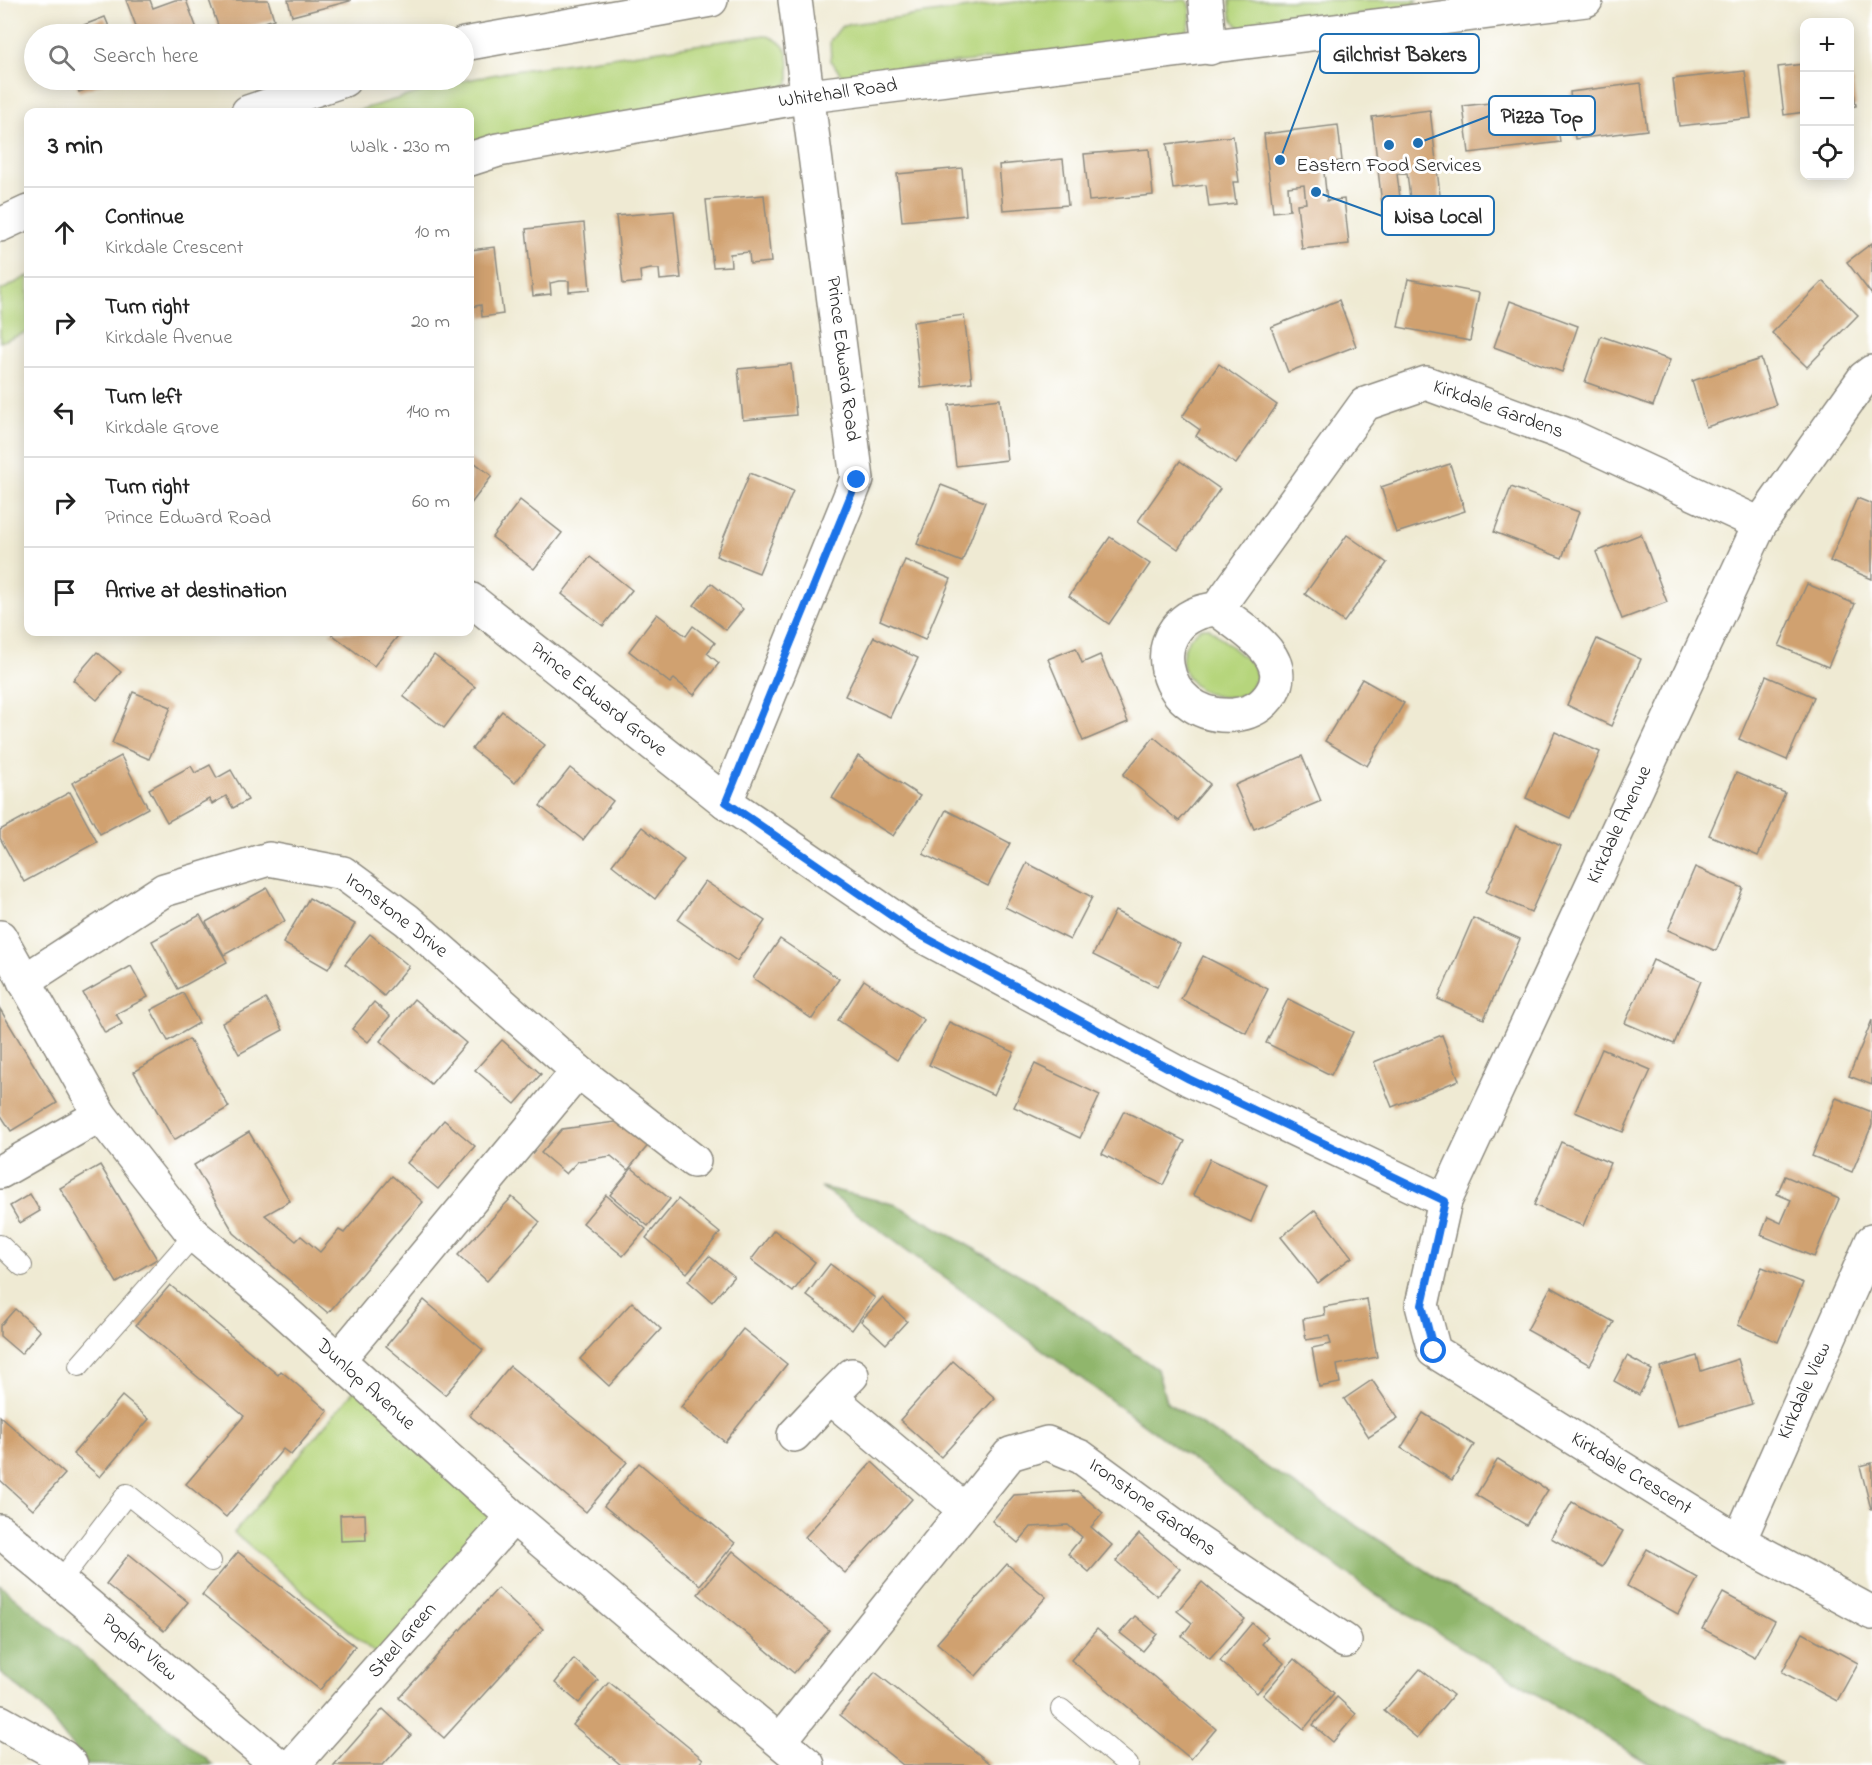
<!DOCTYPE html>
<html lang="en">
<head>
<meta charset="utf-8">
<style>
	:root { --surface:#fff; --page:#f6f6f6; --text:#222; --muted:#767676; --line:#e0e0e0 }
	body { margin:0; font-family:"Indie Flower",sans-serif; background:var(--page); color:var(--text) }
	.controls { position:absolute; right:18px; top:18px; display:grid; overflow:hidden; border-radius:12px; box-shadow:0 3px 15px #0003 }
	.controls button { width:54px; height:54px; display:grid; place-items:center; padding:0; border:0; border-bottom:2px solid var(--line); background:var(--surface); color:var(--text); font:30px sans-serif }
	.stop { position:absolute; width:18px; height:18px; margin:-14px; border:4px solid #1a73e8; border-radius:50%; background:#fff }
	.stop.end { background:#1a73e8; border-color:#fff; box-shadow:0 2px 6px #0008 }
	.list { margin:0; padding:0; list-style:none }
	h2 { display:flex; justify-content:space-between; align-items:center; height:78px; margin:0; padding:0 24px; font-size:26px }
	h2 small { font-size:20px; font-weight:400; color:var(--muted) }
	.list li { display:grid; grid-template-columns:39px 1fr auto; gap:18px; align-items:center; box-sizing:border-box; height:90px; padding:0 24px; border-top:2px solid var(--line) }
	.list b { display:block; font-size:22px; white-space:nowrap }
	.list p { margin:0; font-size:20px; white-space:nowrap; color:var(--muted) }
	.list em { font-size:20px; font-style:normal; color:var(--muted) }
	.icon { flex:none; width:33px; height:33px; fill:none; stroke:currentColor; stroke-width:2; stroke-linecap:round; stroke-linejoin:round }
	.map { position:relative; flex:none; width:1872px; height:1765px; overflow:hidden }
	.search { position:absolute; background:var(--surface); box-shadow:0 3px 15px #0003; left:24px; top:24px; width:450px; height:66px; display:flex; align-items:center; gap:15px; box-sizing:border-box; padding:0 21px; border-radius:33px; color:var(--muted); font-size:22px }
	.panel { position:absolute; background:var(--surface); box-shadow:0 3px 15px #0003; left:24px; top:108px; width:450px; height:528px; border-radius:12px }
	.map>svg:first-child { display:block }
	.green { fill:#b6d57c; stroke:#708054; stroke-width:1.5 }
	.forest { fill:#90b66c; stroke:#5e704c; stroke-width:1.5 }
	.building { fill:#d0a170 }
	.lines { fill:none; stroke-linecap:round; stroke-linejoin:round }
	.service-casing { stroke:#8d8a7f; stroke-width:22 }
	.minor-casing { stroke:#8d8a7f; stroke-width:36 }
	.primary-casing { stroke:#8d8a7f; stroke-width:36 }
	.service { stroke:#fff; stroke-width:20 }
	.minor { stroke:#fff; stroke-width:33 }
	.primary { stroke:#fff; stroke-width:33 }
	.route { stroke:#1a73e8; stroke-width:8 }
	.poi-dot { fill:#1f6fb2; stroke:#fff; stroke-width:2 }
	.labels { text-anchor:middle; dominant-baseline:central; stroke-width:6; stroke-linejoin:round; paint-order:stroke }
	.street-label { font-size:20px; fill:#2b2b2b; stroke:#fff }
	.poi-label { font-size:20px; fill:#2b2b2b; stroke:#fff }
	.leader { fill:none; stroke:#1f6fb2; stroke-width:2 }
	.callout-dot { fill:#1f6fb2; stroke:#fff; stroke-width:2 }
	.callout { fill:#fff; stroke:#1f6fb2; stroke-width:2 }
	.callout-label { font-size:21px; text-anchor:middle; font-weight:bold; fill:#2b2b2b }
</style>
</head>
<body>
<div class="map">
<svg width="1872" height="1765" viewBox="0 0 1872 1765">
	<rect width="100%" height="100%" fill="#fff"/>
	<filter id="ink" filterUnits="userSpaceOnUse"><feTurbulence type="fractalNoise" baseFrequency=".0167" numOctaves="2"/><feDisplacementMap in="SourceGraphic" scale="12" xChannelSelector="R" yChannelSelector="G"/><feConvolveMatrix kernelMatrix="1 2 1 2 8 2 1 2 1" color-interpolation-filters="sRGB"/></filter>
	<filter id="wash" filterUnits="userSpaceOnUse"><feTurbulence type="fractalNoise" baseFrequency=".008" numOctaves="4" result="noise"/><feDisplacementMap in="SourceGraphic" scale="24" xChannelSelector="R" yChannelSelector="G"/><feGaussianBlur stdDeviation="1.35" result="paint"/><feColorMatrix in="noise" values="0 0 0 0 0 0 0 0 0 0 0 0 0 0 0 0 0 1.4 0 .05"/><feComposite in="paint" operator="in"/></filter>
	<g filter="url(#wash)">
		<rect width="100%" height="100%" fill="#efead3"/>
		<g class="green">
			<path d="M1029 0H1187C1193 14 1192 26 1182 37L842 76 831 61 830 41 841 27 851 24Z"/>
			<path d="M1230 0H1418L1408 9 1242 29C1231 22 1230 13 1230 0Z"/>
			<path d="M765 35C792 44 789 57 789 82L778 92 470 143V112H353L448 84 507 72Z"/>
			<polygon points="28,276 28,332 0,342 0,291"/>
			<path d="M1201 628H1209L1253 665 1257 677 1246 694C1197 711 1158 658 1201 628Z"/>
			<polygon points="362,1381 513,1517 384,1661 234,1533"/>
		</g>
		<g class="forest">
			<polygon points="821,1187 897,1205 1027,1279 1157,1369 1166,1402 1464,1595 1782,1765 1652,1765 1646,1762 1369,1590"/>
			<polygon points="0,1585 213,1765 87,1765 40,1705 0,1673"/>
		</g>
		<g id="blocks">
			<g class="building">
				<polygon points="126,0 150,0 153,8 175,0 186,0 199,34 139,34"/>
				<polygon points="209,0 268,0 274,19 229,34 221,34"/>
				<polygon points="288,0 350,0 350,1 292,16"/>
				<polygon points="105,17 110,29 115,27 118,34 88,34 84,25"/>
				<polygon points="1804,64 1804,112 1784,115 1778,67"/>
				<polygon points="1850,67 1856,106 1850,107"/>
				<polygon points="1745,71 1751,118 1679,126 1673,79"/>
				<polygon points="75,80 111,80 79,92"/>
				<polygon points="1641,83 1647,130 1575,139 1570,92"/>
				<polygon points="1535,98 1537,115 1556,113 1560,142 1469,153 1463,106"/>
				<polygon points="1430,110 1442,212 1412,216 1407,173 1397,174 1404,229 1385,231 1372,117"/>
				<polygon points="1338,125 1342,161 1323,163 1327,201 1344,199 1349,244 1302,249 1297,204 1306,203 1304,185 1288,187 1290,210 1273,212 1264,134"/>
				<polygon points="1233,136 1239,182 1233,182 1236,204 1209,207 1206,185 1173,189 1167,144"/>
				<polygon points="1149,149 1153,195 1089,201 1084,154"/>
				<polygon points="1063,159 1068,205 1003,210 999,165"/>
				<polygon points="962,168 966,215 902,221 897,174"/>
				<polygon points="764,195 771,262 750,264 749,252 730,254 731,266 713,267 706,200"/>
				<polygon points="674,211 681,278 660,280 659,269 651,269 640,271 641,282 623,284 616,216"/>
				<polygon points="584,223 590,290 569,292 569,281 560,281 550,283 551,294 533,296 526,229"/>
				<polygon points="1872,243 1872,295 1847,262"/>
				<polygon points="495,247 503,314 482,317 481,305 470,307 470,250"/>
				<polygon points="1408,279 1479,293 1470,341 1398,327"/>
				<polygon points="1823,281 1858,315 1807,367 1772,333"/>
				<polygon points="1339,300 1356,346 1288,372 1271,327"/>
				<polygon points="1510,301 1578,326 1562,372 1494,347"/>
				<polygon points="964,315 972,382 921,388 913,322"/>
				<polygon points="1601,336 1670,360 1653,406 1585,382"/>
				<polygon points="1761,359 1776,405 1706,427 1692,381"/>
				<polygon points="791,364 796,415 743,420 738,369"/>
				<polygon points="1219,364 1277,405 1236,464 1196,436 1200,430 1182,417"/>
				<polygon points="1000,399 1007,460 956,466 949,405"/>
				<polygon points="470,459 492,476 470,505"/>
				<polygon points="1180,461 1220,489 1178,549 1138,521"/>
				<polygon points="1450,464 1465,511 1396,533 1381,487"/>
				<polygon points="750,473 793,491 759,573 716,556"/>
				<polygon points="941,485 985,502 962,562 917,544"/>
				<polygon points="1511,487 1579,512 1562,558 1494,532"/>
				<polygon points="1857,498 1872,504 1872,579 1830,561"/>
				<polygon points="520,500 562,533 534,569 492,537"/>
				<polygon points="1641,534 1667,602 1622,619 1596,552"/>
				<polygon points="1347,535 1387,563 1344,622 1305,594"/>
				<polygon points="1110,537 1150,564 1109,624 1069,596"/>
				<polygon points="590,557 632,590 603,626 562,594"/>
				<polygon points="905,560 951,579 925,640 880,620"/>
				<polygon points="711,583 743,609 726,630 694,605"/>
				<polygon points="1807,584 1855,604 1828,667 1779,646"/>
				<polygon points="657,614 686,636 693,626 715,643 707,653 719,663 694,695 674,679 670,683 629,651"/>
				<polygon points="329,632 401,632 374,666"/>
				<polygon points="874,637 918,658 890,717 845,696"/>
				<polygon points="1597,639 1641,659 1611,726 1567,705"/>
				<polygon points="1076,648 1082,663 1100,655 1128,722 1083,741 1048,659"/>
				<polygon points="97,652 121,672 97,700 73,680"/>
				<polygon points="434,655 475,687 444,728 403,696"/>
				<polygon points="1766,676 1814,697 1787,760 1739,739"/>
				<polygon points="1362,679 1404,703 1367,766 1325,741"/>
				<polygon points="133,692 171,707 149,759 112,743"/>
				<polygon points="502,711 545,745 515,783 472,749"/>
				<polygon points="1555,732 1600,752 1570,818 1526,798"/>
				<polygon points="1154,737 1210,784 1179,821 1123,775"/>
				<polygon points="121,756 148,808 100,834 72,783"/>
				<polygon points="858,756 920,796 893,836 832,798"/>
				<polygon points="1302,756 1321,801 1254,829 1235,785"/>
				<polygon points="210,765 217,778 231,770 248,800 233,808 226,796 212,804 209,799 167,822 149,789 191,766 195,773"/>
				<polygon points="570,768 613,801 583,840 540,806"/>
				<polygon points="1736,773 1785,793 1758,856 1709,835"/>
				<polygon points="70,792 97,842 24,882 0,838 0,830"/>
				<polygon points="946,810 1010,843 988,886 923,854"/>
				<polygon points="1516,826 1561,846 1531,912 1486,892"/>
				<polygon points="642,827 684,860 655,899 612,865"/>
				<polygon points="1027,863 1092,897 1070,940 1005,907"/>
				<polygon points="1695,867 1743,888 1716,951 1668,930"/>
				<polygon points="705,881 765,921 737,961 678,920"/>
				<polygon points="267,888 285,921 224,955 206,922"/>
				<polygon points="309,898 355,924 328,969 283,943"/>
				<polygon points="1115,911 1180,944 1157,987 1093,955"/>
				<polygon points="200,915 227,962 178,989 152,941"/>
				<polygon points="1473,918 1520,939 1484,1019 1438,999"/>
				<polygon points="370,934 409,966 384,996 345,964"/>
				<polygon points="780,939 839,979 812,1019 753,978"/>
				<polygon points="1203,956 1268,989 1246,1033 1181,999"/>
				<polygon points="1653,960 1701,981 1674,1044 1625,1023"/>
				<polygon points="131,966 148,997 116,1014 122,1024 105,1033 83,993"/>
				<polygon points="864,980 924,1020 897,1060 838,1020"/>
				<polygon points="183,993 199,1023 168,1041 151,1010"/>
				<polygon points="266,999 283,1030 239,1054 222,1023"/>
				<polygon points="414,999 466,1043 431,1084 380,1041"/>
				<polygon points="1288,999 1353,1032 1331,1075 1266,1043"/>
				<polygon points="374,1002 390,1016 368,1042 352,1029"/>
				<polygon points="0,1009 57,1103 11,1131 0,1114"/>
				<polygon points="1872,1020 1872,1085 1849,1076"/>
				<polygon points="949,1022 1014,1052 994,1095 929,1065"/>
				<polygon points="1442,1035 1459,1080 1392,1107 1374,1062"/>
				<polygon points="189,1039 229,1107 174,1140 134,1072"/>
				<polygon points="502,1040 541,1074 515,1104 475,1070"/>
				<polygon points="1602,1049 1651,1070 1623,1132 1575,1112"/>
				<polygon points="1035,1064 1100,1095 1080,1138 1014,1107"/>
				<polygon points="1836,1098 1872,1112 1872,1125 1852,1172 1812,1156"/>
				<polygon points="1124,1111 1185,1141 1163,1185 1102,1154"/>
				<polygon points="444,1120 475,1146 438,1189 407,1163"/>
				<polygon points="623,1121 650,1143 628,1170 611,1156 578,1161 566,1174 541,1153 562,1129"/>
				<polygon points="249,1132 290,1201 265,1215 296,1241 301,1236 320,1252 339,1230 344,1233 392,1176 423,1202 328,1313 234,1233 194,1165"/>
				<polygon points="1561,1142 1610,1163 1583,1226 1534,1205"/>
				<polygon points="1210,1159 1267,1185 1251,1222 1193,1195"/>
				<polygon points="100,1165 157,1259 117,1283 60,1188"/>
				<polygon points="632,1168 670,1199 648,1226 610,1195"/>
				<polygon points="1785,1176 1839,1199 1814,1257 1761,1235 1768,1217 1781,1223 1791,1200 1777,1194"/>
				<polygon points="30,1194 40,1211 20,1223 10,1206"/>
				<polygon points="606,1195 646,1229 623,1256 583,1223"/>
				<polygon points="512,1197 540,1222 487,1281 458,1255"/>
				<polygon points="678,1199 720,1233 687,1273 646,1238"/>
				<polygon points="1315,1210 1352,1257 1318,1283 1281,1237"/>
				<polygon points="774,1230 815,1262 793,1292 751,1260"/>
				<polygon points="709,1256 734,1276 712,1302 688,1281"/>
				<polygon points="830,1264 875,1298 852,1330 806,1295"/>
				<polygon points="1762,1267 1803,1283 1778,1342 1738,1325"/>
				<polygon points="170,1285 278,1375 281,1371 328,1411 291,1455 283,1449 226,1517 186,1484 244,1416 136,1325"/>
				<polygon points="1551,1287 1614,1322 1590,1365 1527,1330"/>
				<polygon points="882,1298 907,1321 886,1344 861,1321"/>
				<polygon points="1367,1299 1377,1357 1337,1365 1340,1383 1319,1387 1312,1348 1331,1344 1329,1336 1306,1340 1303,1319 1325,1315 1324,1307"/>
				<polygon points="424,1300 483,1350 445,1395 386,1346"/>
				<polygon points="632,1302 661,1329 609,1386 580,1359"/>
				<polygon points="15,1309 40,1331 21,1354 0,1336 0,1326"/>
				<polygon points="743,1329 787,1364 725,1442 681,1407"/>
				<polygon points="1627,1356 1652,1370 1639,1395 1614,1381"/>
				<polygon points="1697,1356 1701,1371 1738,1359 1752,1404 1678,1426 1660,1367"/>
				<polygon points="953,1361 995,1398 941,1457 900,1420"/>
				<polygon points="510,1366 627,1462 586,1512 469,1415"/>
				<polygon points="1372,1380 1398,1418 1369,1437 1344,1399"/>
				<polygon points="122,1396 149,1419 100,1477 73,1454"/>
				<polygon points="1423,1413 1474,1445 1452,1480 1401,1448"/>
				<polygon points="0,1416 65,1474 33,1510 0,1480"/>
				<polygon points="1498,1459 1548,1490 1526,1525 1476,1495"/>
				<polygon points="872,1462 912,1499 845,1573 805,1537"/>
				<polygon points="639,1463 735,1543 700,1585 604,1506"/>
				<polygon points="1872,1463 1872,1509 1871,1509 1860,1466"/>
				<polygon points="1077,1491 1103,1513 1091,1527 1112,1545 1089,1572 1068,1554 1082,1537 1068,1525 1031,1527 1018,1543 992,1521 1014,1495"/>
				<polygon points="1572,1502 1623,1531 1602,1567 1551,1538"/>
				<polygon points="365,1514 366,1540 341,1541 340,1515"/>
				<polygon points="1139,1534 1180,1569 1157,1596 1116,1561"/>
				<polygon points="1647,1549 1698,1578 1678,1614 1627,1586"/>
				<polygon points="733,1551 829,1630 794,1673 698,1594"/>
				<polygon points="238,1552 355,1646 320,1690 202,1595"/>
				<polygon points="129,1554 188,1602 164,1631 106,1584"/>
				<polygon points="1007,1564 1046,1597 976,1676 937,1643"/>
				<polygon points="1202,1582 1245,1619 1210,1659 1182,1636 1192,1623 1177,1611"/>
				<polygon points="498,1588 543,1629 444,1738 399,1698"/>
				<polygon points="1723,1593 1775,1621 1755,1657 1703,1629"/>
				<polygon points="1135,1616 1157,1634 1143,1651 1120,1633"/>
				<polygon points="1252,1623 1268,1637 1262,1644 1284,1663 1257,1693 1220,1661"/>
				<polygon points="1097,1629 1216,1729 1191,1759 1071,1660"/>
				<polygon points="1803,1633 1858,1663 1837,1701 1782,1672"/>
				<polygon points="574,1659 598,1680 579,1703 555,1683"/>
				<polygon points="1294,1659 1334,1693 1304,1729 1263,1695"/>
				<polygon points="1420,1669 1453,1695 1417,1738 1384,1711"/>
				<polygon points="875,1672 992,1765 903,1765 840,1715"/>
				<polygon points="609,1682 703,1759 698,1765 621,1765 573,1725"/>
				<polygon points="1337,1697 1356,1714 1333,1742 1313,1725"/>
				<polygon points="383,1709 411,1735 383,1765 334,1765"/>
			</g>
		</g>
	</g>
	<g filter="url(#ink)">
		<use href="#blocks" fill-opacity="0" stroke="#8d8a7f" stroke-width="1.5"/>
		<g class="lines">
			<g class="service-casing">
				<g id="service">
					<polyline points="0,1245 22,1266"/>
					<polyline points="79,1366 194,1235"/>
					<polyline points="60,1581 127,1494 211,1561"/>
					<polyline points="1061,1709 1128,1765"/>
				</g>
			</g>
			<g class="minor-casing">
				<g id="minor">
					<polyline points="1205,0 1210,48"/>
					<polyline points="470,159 498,150 809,96 1586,0"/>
					<polyline points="1872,372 1864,378 1760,524 1445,1201 1422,1305 1434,1351 1739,1541 1872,1613"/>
					<polyline points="470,599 726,802 915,932 1189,1079 1445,1201"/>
					<path d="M1217 609C1239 627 1293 656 1272 692 1263 707 1251 713 1234 715 1157 721 1139 615 1217 609L1365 404 1426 383 1570 436 1760 524"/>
					<polyline points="726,802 857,479 795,0"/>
					<polyline points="0,937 100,1115 194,1235 274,1302 513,1517 808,1765"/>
					<polyline points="24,981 164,890 269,859 343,873 407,920 578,1071 694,1161"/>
					<polyline points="0,1172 100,1115"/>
					<polyline points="338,1360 578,1071"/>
					<polyline points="830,1397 852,1375"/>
					<polyline points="794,1435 830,1397 965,1510"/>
					<polyline points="0,1531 278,1765"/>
					<polyline points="1739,1541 1872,1241"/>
					<polyline points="0,1722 63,1757 71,1765"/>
					<polyline points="780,1741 1010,1454 1047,1443 1081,1457 1196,1541 1345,1641"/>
					<polyline points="293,1765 513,1517"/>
				</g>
			</g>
			<g class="primary-casing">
				<g id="primary">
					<polyline points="464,44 711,0"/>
					<polyline points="248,112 344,80"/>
					<polyline points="0,225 28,212"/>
				</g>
			</g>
			<use href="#service" class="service"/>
			<use href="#minor" class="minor"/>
			<use href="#primary" class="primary"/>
		</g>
	</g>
	<g class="lines" filter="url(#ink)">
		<polyline class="route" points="857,480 726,802 915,932 1189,1079 1445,1201 1422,1305 1434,1351"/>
	</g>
	<circle class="poi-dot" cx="1389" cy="145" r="6"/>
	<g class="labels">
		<g class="street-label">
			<text transform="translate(838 94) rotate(-8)">Whitehall Road</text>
			<text transform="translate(842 359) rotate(83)">Prince Edward Road</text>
			<text transform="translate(1498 410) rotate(20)">Kirkdale Gardens</text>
			<text transform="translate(598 700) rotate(39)">Prince Edward Grove</text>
			<text transform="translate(1620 825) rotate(-65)">Kirkdale Avenue</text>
			<text transform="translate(396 916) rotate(38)">Ironstone Drive</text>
			<text transform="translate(365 1385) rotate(42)">Dunlop Avenue</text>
			<text transform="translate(1805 1391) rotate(-66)">Kirkdale View</text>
			<text transform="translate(1631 1474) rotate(32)">Kirkdale Crescent</text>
			<text transform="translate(1152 1508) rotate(36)">Ironstone Gardens</text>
			<text transform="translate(403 1641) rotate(-49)">Steel Green</text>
			<text transform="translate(139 1648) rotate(40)">Poplar View</text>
		</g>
		<g class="poi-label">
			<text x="1389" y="166">Eastern Food Services</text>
		</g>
	</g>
	<path class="leader" d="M1280 160L1320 53M1418 143L1489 116M1316 192L1382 216"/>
	<g class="callout-dot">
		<circle cx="1280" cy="160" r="6"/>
		<circle cx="1418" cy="143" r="6"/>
		<circle cx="1316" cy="192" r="6"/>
	</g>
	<g class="callout">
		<rect x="1320" y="34" width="159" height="39" rx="6"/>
		<rect x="1489" y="96" width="106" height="39" rx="6"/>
		<rect x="1382" y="196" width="112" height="39" rx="6"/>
	</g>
	<g class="callout-label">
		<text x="1400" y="61">Gilchrist Bakers</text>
		<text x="1542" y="123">Pizza Top</text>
		<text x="1438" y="223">Nisa Local</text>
	</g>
</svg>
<div class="controls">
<button>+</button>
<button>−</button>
<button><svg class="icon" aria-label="locate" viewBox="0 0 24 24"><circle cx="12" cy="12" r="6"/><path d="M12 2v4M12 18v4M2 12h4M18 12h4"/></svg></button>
</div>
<div class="stop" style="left:1434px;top:1351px"></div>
<div class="stop end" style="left:857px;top:480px"></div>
<div class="search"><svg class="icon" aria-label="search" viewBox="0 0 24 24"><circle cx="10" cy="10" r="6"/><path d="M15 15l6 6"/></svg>Search here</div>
<section class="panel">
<h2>3 min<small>Walk · 230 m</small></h2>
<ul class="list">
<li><svg class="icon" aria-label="ahead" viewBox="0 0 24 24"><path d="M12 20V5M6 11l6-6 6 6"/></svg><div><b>Continue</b><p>Kirkdale Crescent</p></div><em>10 m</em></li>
<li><svg class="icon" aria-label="right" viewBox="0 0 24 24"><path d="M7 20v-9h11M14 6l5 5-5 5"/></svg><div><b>Turn right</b><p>Kirkdale Avenue</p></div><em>20 m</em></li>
<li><svg class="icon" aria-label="left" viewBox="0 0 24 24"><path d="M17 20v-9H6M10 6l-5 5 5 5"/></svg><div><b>Turn left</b><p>Kirkdale Grove</p></div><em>140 m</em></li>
<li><svg class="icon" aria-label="right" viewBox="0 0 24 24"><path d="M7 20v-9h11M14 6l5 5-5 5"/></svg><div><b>Turn right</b><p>Prince Edward Road</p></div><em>60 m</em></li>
<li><svg class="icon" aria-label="arrive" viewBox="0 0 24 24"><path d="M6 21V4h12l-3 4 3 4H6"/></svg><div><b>Arrive at destination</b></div></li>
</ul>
</section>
</div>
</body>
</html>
